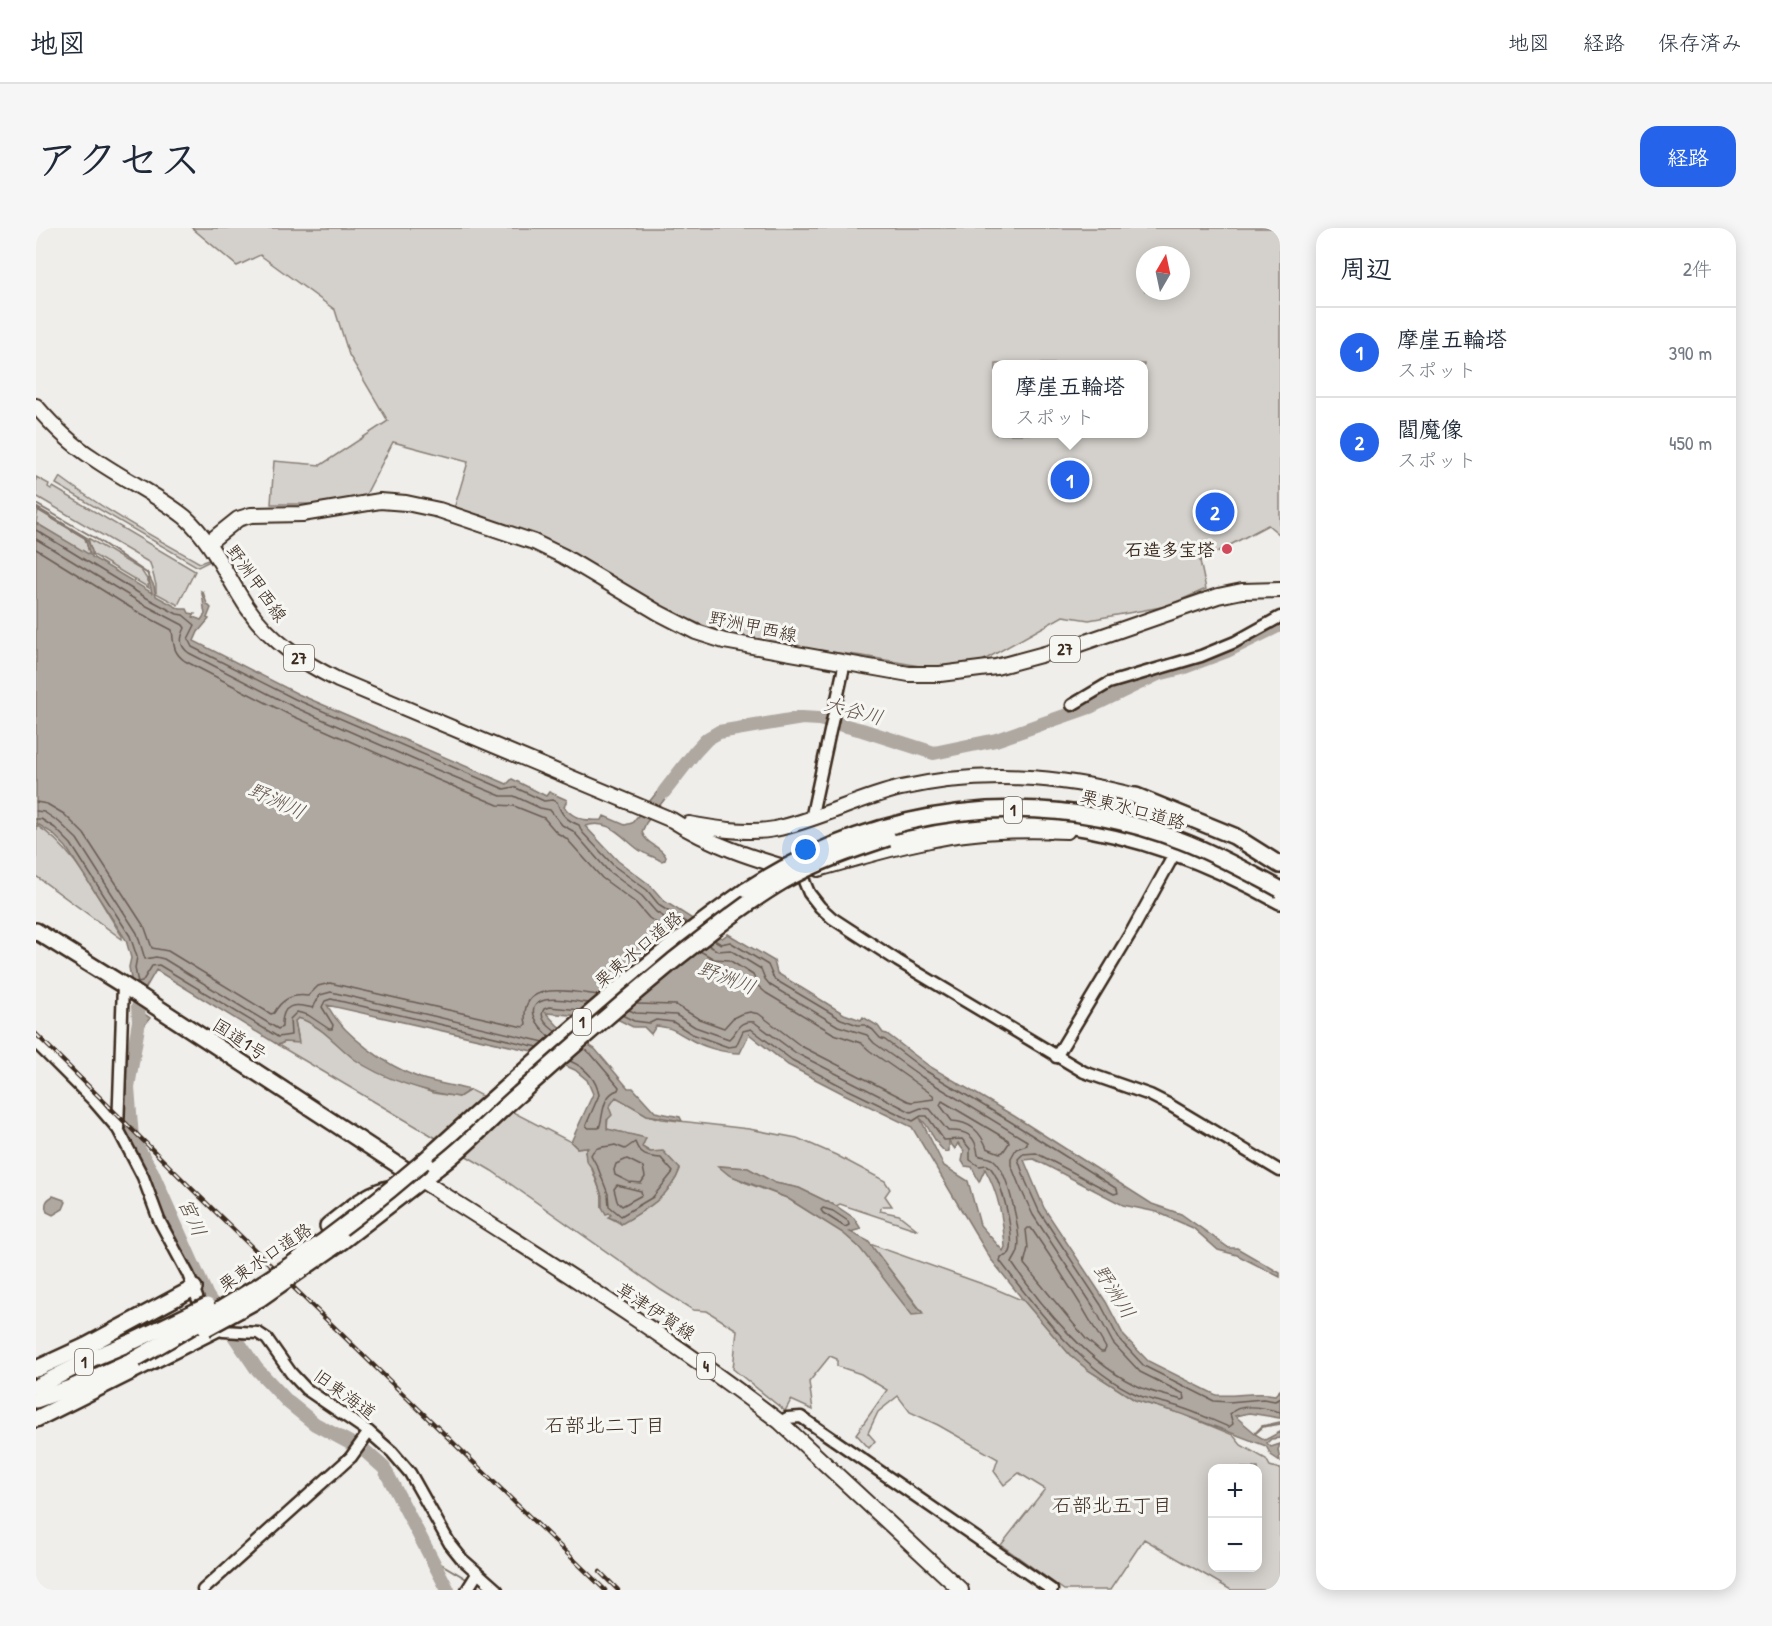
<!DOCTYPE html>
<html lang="ja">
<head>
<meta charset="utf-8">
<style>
	:root { --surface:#fff; --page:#f6f6f7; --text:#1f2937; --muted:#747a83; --line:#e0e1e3; --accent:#2563eb }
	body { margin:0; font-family:"Patrick Hand","Klee One",sans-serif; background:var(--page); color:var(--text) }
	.controls { position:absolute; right:18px; bottom:18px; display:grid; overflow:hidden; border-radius:12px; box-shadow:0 3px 15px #0003 }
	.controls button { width:54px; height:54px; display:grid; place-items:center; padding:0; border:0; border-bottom:2px solid var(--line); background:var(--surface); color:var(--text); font:30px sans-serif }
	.compass { position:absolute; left:1100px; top:18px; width:54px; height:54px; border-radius:50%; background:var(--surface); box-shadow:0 3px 15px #0003; rotate:9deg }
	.you { position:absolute; left:770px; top:622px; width:21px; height:21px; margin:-15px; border:4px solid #fff; border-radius:50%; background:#1a73e8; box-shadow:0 0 0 9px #1a73e833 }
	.badge { display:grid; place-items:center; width:39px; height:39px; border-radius:50%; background:var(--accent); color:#fff; font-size:20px; font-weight:700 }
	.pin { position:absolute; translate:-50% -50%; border:3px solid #fff; box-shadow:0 2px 6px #0006 }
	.popup { position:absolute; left:956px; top:132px; width:156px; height:78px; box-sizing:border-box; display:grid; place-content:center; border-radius:12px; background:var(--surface); filter:drop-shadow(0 2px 4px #0005); font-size:20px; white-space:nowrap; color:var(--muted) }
	.popup b { font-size:22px; color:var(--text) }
	.popup::after { content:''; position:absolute; left:50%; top:100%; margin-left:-12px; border:12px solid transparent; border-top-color:var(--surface) }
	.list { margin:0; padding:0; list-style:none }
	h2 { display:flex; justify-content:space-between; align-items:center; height:78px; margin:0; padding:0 24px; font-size:26px }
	h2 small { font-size:20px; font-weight:400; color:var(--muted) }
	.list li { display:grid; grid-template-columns:39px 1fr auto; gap:18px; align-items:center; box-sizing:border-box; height:90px; padding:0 24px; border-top:2px solid var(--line) }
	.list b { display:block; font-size:22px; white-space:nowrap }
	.list p { margin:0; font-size:20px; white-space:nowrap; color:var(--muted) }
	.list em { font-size:20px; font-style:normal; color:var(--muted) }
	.map { position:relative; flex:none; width:1244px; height:1362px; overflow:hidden; border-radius:18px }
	header { display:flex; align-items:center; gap:36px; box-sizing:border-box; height:84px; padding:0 30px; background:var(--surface); border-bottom:2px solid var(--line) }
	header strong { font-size:28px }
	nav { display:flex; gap:33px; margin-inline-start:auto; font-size:21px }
	.intro { display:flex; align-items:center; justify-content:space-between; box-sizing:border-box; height:144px; padding:0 36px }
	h1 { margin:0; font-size:42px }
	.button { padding:15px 27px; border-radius:18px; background:var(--accent); color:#fff; font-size:21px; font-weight:700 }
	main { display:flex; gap:36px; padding:0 36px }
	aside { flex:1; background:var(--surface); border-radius:18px; box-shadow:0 3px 15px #0003 }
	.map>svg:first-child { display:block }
	.green { fill:#d4d1cc; stroke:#887e75; stroke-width:1.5; fill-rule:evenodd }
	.water { fill:#afa8a1; stroke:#81766d; stroke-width:1.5; fill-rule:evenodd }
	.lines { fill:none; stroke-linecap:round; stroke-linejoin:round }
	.shore { stroke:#695c52; stroke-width:1.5 }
	.stream { stroke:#81766d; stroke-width:2 }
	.river { stroke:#afa8a1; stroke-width:14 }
	.minor-casing { stroke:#3b2a1e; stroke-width:15 }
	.major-casing { stroke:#3b2a1e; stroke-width:18 }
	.highway-casing { stroke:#3b2a1e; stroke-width:20 }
	.minor { stroke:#f6f6f2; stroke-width:10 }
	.major { stroke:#f6f6f2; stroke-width:14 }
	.highway { stroke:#f6f6f2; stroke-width:15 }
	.rail-casing { stroke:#3b2a1e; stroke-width:4.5 }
	.rail { stroke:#f6f6f2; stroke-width:2; stroke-dasharray:7; stroke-linecap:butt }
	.highway-bridge-casing { stroke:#3b2a1e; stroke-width:20; stroke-linecap:butt }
	.highway-bridge { stroke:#f6f6f2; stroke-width:15 }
	.poi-dot { fill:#d1495b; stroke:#f6f6f2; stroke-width:2 }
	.labels { text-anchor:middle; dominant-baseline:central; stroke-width:6; stroke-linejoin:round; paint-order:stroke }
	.shield { fill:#f6f6f2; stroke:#73675e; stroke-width:1.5 }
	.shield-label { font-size:16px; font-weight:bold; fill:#3b2a1e }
	.poi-label { font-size:18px; font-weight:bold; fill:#3b2a1e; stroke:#f6f6f2; text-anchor:end }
	.street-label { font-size:18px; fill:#3b2a1e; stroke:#f6f6f2 }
	.water-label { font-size:20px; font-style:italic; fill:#64564c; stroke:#f6f6f2 }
	.neighbourhood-label { font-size:20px; fill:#3b2a1e; stroke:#f6f6f2 }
</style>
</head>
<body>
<header>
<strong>地図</strong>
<nav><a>地図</a><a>経路</a><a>保存済み</a></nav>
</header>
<div class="intro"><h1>アクセス</h1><a class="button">経路</a></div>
<main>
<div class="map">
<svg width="1244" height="1362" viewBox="0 0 1244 1362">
	<rect width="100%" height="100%" fill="#efeeea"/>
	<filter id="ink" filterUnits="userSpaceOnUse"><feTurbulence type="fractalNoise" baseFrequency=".0167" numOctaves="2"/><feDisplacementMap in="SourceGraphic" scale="12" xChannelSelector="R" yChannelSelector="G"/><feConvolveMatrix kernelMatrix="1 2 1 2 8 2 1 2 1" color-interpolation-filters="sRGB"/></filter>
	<g filter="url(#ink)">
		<g class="green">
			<path d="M156 0H1244V307L1232 297 1164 333 1170 361 1131 378 1053 392 1027 388 939 437 906 442 827 428 702 412 595 367 534 329 444 287 417 284 432 234 357 214 325 276H235L238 233 285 237 352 193 313 127 299 82 224 27 201 38ZM1109 27H1145V63H1109ZM960 136H1108V206H960Z"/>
			<polygon points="0,249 13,256 12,259 15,261 17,259 159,343 142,377 120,365 120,357 114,335 0,268"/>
			<path d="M24 249C68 282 116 308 164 335L172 332 174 333 162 339 20 256Z"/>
			<polygon points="2,282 49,310 54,328 0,295"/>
			<polygon points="52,310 105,342 114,356 112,357 113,360 56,326"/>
			<path d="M0 597C39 620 61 670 86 708V711L0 648Z"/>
			<path d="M262 790 269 792 370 855 397 865 423 869 434 862 535 914 541 920 549 919 552 920 549 923 566 968V979L575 987 573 989 585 996C607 983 635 967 644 941L606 919 609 910 571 901 573 879 580 868 611 887 626 891 713 901 761 910 800 927 849 953 854 961 849 968 856 978H846L844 983 863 987 882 1002 804 976 800 978 763 960 739 955 712 940 683 938 708 954 751 970 807 1005 823 1019 887 1085 834 1016 955 1059 988 1073 1034 1127 1052 1142 1099 1172 1146 1186 1197 1207 1205 1217 1230 1231 1234 1238 1244 1241V1362H1195L1108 1311 1074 1362H1028L965 1317 1009 1261 983 1245 968 1257 958 1243 962 1231 902 1197 874 1184 862 1168 842 1184 832 1205 839 1213 833 1220 820 1206 851 1162 825 1146 801 1138V1131L794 1128 773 1154 777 1182 755 1172 749 1183 697 1141 701 1102 671 1083 657 1082 625 1062 456 943 242 817 262 808 259 793ZM1176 1240H1222V1340H1176Z"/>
		</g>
		<g class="water">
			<path d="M0 279 50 309 56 323V329L116 365 111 344 118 358 120 368 144 381H151L153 385 159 386 157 389 165 392 169 386C167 378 168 371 165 363L167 364 171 376 175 380 171 390 173 391 162 404 158 413 262 466 471 556 476 551 510 568 513 564 531 572 528 579C539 592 550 593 566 592L568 588 589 597 596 595 630 553 632 555 637 549 641 551 636 557 638 559 610 595 606 604C610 617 625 618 630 629L629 632 625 633C618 628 610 627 603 622 585 609 574 590 549 598L582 633 614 657 628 673 686 710 692 706 738 733 741 745 808 786 825 792 827 789 842 798 847 805 851 806 893 838 978 888 1116 976 1145 986 1193 1020H1201L1244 1045V1049L1201 1027 1182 1022 1157 1000 1121 984 1087 977 998 931 988 932 1008 980 1070 1074 1088 1108 1112 1133 1180 1167C1200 1169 1219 1163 1239 1167L1244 1162V1190L1213 1185 1199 1188 1219 1205 1226 1198 1244 1194V1196L1227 1199 1219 1206 1229 1212 1244 1204V1210L1235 1211 1231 1215 1235 1219 1244 1216 1242 1222 1244 1233 1235 1227 1230 1218 1146 1186 1099 1172 1052 1142 1034 1127 988 1073 954 1030 876 899 808 866 752 837 713 806 704 825C687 825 667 819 652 810 637 802 638 800 620 798L615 806 608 799H597L581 791 510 785 522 798 559 821 592 860H597L619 884 644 889 646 893 611 887 580 869 573 879 576 887 571 892V901L610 910 606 919 614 924 627 923 644 941C635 968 608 983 585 996L583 993 572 989 575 987 573 985 570 986 566 979V968L557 942 550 932 549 923 552 920 548 919 541 920 535 914 557 866 551 852 539 842 496 823 291 777C308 808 351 838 384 850 400 855 418 858 434 862L423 869C390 864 346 851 318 831 300 817 284 796 262 790L259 793 263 815 248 814 242 817 120 742 109 761 107 785 114 790 108 798 100 796 99 774 93 739 95 730 90 712 30 619 16 605 0 595V295L54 327 49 310 0 281ZM884 890C895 899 898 917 910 924L913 923V913L919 921 922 915 928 923 926 933 929 938 936 939 943 954 949 941C963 966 967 991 969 1019L967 1023 944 997 932 953 908 938Z"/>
			<polygon points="682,938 712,940 739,955 763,960 800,978 818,990 825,1001 814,1004 832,1013 887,1086 876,1087 823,1019 807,1005 751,970 693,947"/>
			<path d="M17 968 28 972 30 974 27 981 17 987 11 984C8 976 10 972 17 968Z"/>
		</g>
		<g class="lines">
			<g class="shore">
				<path d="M0 302 109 369 141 386 147 387 159 397 152 411 156 419 259 471 468 561 478 559 508 573 516 572 521 574C525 586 530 592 543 597L546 604 578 638 611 662 624 678 651 695"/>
				<path d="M0 311 105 375 147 397 149 400C144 410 143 418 153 425L256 478 399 541 465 568H478L504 580 514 582 526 597 537 603 572 643 606 668 620 684 645 700"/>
				<path d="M0 321 100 383 136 402C138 415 136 424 149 433L252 486 395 549 462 577 478 578 508 590 521 605 530 610 566 650 600 675 613 690 637 706"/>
				<path d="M0 574 11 576 28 586 48 606 109 700 116 720 132 723 235 786 238 785C246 771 256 766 272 768L282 758 294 755 487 799 490 796C481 750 536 764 562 767"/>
				<path d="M0 583 8 584 23 594 41 611 101 705 109 731 120 729 128 731 242 801 246 799C245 775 259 775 277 780L284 767 295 764 508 814"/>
				<polyline points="0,591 5,591 19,600 35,616 94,708 101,729 99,740 102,755 106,754 116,738 123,737 242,809 255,807 254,791 261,784 272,787 293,801 296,801 297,797 286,779 289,773 295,771 502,819"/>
				<polyline points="678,712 685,716 694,714 732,737 738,751 805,791 822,797 829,797 837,802 844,810 849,812 890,843 975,894 1081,961 1082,965 1078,966 1000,925 987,926 982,931 990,954 1003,983 1065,1077 1083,1111 1108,1138 1178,1173 1193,1174 1227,1171 1239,1173 1244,1170"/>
				<polyline points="600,776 640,777 663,791 688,800 697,790 705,786 714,784 723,786 765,818 872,873 876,874 898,871 897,867 834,823 825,815 798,806 730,765 722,758 717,747 693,732 678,731 664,723"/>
				<path d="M593 782 600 785 640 787 659 799 693 811C702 803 702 792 718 794L760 825 875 884 885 880 894 881 912 903C930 902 940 907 942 927 948 930 954 928 959 933 972 945 986 1006 982 1023 981 1027 978 1031 976 1035 1006 1079 1055 1139 1106 1160 1118 1165 1133 1168 1146 1172L1149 1171 1148 1166 1104 1144 1077 1115 1059 1081 997 987 983 957 975 937V930L980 921 991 917V913L886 849 838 815 831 807 802 798 734 757 729 751 725 741 694 722 682 723 672 717"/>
				<path d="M586 787 598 793 614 795 620 792 637 794 656 806 692 819 700 818 707 803 715 801 756 832 811 861 877 893 885 888H891L908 912 926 911 934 921V932L943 938 951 937C965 945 978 1005 975 1021 974 1027 970 1028 965 1029L964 1033C1000 1080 1046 1143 1102 1167 1116 1173 1132 1175 1146 1180 1162 1185 1178 1193 1193 1199L1197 1196 1194 1186C1204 1174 1230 1180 1244 1184"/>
				<path d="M520 804C512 798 502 790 508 781L513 779 545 782"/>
				<path d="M514 809C504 800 485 778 509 772 522 769 540 774 553 775"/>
				<path d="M534 833C550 840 560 850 563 867L550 897 552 900H563C568 888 565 867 582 862L583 859 555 826 548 821"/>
				<path d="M906 873 972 912 973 915 967 924 964 925 951 920C944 903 934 894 916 893L904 877Z"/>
				<path d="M599 914C604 928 611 929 625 930L637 944 617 969 585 988 573 978 572 966 562 940 555 927C560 916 570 920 579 917L589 921Z"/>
				<polygon points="591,931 607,939 609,949 605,955 593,954 579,947 578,942 580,936"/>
				<polygon points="581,957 605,963 606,967 586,978 581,973 578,961"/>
				<polygon points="787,980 797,983 812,993 813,997 809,999 787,985 785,982"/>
				<path d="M992 1000H995C1022 1039 1047 1079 1070 1120L1068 1124H1065L1050 1111 988 1036 992 1020 990 1002Z"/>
			</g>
			<g class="stream">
				<polyline points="0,276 59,310 112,346"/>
				<polyline points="395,1330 434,1353"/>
				<polyline points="438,1356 445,1362"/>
			</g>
			<g class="river">
				<polyline points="628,564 659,524 671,511 683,504 766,490 783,491 826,502 898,525 960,512 1054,479 1122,446 1146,440 1191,423 1244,397"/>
				<polyline points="102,779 103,793 92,859 96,910 116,944 171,1068 220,1140 252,1174 279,1196 329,1223 348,1240 412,1362"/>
			</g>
			<g class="minor-casing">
				<g id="minor">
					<polyline points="1036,477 1073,455 1165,428 1199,414 1244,389"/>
					<polyline points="775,591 809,434"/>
					<polyline points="768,645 768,653 773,665 784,679 796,690 862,733 1048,844 1114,867 1132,876 1244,943"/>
					<polyline points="0,815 57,872 82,901 107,949 123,992 152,1046 170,1093 180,1101 187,1103 222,1105 231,1111 255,1145 270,1161 333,1204 356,1224 374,1245 414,1316 426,1331 461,1362"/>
					<polyline points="1020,829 1097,701 1140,623"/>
					<polyline points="82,901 87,757"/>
					<polyline points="744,1194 751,1190 765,1189 1016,1362"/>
					<polyline points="167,1362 315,1229 333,1204"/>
					<polyline points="431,1362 441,1346"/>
				</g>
			</g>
			<g class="major-casing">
				<g id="major">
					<path d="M0 178C17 198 35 216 57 230 87 251 120 266 149 289 176 313 191 349 211 379 234 413 266 434 302 452L636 592C673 616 716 630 758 642"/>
					<polyline points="172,315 202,291 215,287 266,286 344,273 370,275 403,282 498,314 527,328 623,385 660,404 688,413 873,446 904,446 960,439 1038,418 1182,368 1206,363 1244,362"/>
					<path d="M653 596C681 601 710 606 739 601 782 592 822 570 865 560 946 542 1021 547 1100 568"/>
					<path d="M782 641C819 631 856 619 894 612 938 602 986 601 1031 603"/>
					<path d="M385 952C506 1030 630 1106 744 1194L925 1362"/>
				</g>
			</g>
			<g class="highway-casing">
				<g id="highway">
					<polyline points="1100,568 1198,608 1244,637"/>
					<path d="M852 610C893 599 937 591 979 591 994 591 1010 594 1025 596 1104 607 1175 634 1244 673"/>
					<polyline points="0,703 87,757 385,952"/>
					<path d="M387 934C492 840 596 743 711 662"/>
					<path d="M292 998C312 983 331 964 357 960"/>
					<polyline points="306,1013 402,939"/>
					<polyline points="0,1141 50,1118 158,1060"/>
					<polyline points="0,1159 57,1130 98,1113"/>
					<polyline points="0,1172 37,1159 99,1131"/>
					<polyline points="0,1191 180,1101"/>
				</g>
			</g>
			<use href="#minor" class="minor"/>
			<use href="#major" class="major"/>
			<use href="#highway" class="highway"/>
			<g class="rail-casing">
				<g id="rail">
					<polyline points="0,806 155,960 569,1362"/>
					<polyline points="564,1344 582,1362"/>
				</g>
			</g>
			<use href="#rail" class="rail"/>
			<g class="highway-bridge-casing">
				<g id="highway-bridge">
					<path d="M711 662C842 578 999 556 1146 613 1180 626 1212 644 1244 661"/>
					<path d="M402 939C431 918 455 890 483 866 533 821 585 776 637 733 673 705 708 676 747 653 780 634 816 622 852 610"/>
					<polyline points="170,1100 223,1071 306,1013"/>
					<polyline points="98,1113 171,1078"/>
					<path d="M99 1131C152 1101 206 1070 256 1036 302 1004 345 970 387 934"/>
				</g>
			</g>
			<use href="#highway-bridge" class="highway-bridge"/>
		</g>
	</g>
	<circle class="poi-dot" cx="1191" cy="321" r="6"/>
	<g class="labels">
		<g class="shield">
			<rect x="1014" y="408" width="30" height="26" rx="4.5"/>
			<rect x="248" y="417" width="30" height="26" rx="4.5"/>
			<rect x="968" y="569" width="18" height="26" rx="4.5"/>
			<rect x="537" y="781" width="18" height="26" rx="4.5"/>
			<rect x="39" y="1121" width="18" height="26" rx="4.5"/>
			<rect x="661" y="1125" width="18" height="26" rx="4.5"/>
		</g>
		<g class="shield-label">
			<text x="1029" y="421">27</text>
			<text x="263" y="430">27</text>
			<text x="977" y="582">1</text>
			<text x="546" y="794">1</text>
			<text x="48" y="1134">1</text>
			<text x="670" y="1138">4</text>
		</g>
		<g class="poi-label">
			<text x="1179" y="321">石造多宝塔</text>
		</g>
		<g class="street-label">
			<text transform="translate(221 355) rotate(55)">野洲甲西線</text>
			<text transform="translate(717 398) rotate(12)">野洲甲西線</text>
			<text transform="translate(1097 581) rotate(15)">栗東水口道路</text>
			<text transform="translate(602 721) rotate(-40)">栗東水口道路</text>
			<text transform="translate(204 811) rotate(33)">国道1号</text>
			<text transform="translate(229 1029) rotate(-34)">栗東水口道路</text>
			<text transform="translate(620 1083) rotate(33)">草津伊賀線</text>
			<text transform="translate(309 1166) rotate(36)">旧東海道</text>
		</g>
		<g class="water-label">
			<text transform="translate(818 482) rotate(15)">大谷川</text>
			<text transform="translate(241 572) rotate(25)">野洲川</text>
			<text transform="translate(691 749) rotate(21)">野洲川</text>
			<text transform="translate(157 989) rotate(66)">宮川</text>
			<text transform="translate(1079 1063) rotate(58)">野洲川</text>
		</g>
		<g class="neighbourhood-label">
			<text x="569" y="1196">石部北二丁目</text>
			<text x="1076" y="1276">石部北五丁目</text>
		</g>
	</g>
</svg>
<div class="controls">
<button>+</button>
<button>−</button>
</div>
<svg class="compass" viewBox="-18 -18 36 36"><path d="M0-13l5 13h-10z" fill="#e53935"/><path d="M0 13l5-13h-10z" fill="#747a83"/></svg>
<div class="you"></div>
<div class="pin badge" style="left:1034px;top:252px">1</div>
<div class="popup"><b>摩崖五輪塔</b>スポット</div>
<div class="pin badge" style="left:1179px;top:284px">2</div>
</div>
<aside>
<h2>周辺<small>2件</small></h2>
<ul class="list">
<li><span class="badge">1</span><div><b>摩崖五輪塔</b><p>スポット</p></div><em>390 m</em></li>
<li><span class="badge">2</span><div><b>閻魔像</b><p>スポット</p></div><em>450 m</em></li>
</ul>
</aside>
</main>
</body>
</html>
